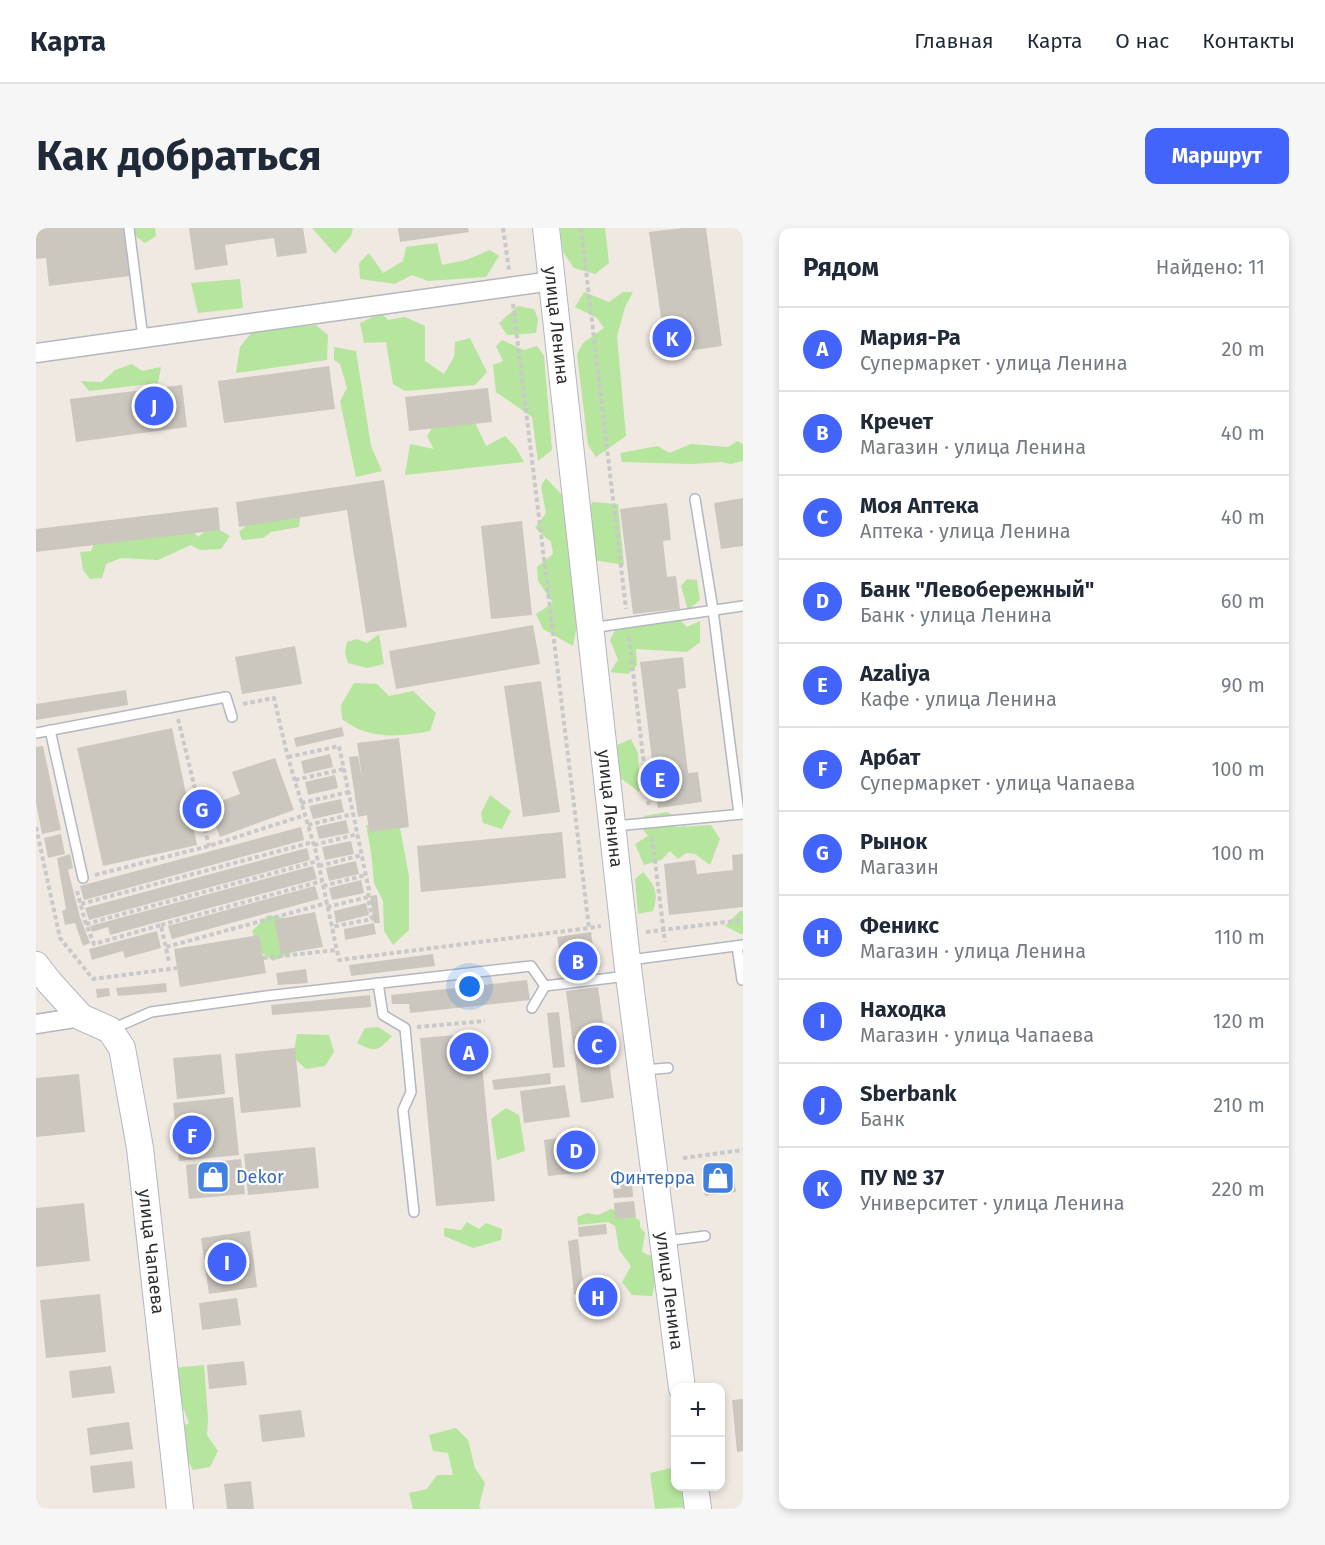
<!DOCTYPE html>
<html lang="ru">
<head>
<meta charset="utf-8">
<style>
	:root { --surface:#fff; --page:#f6f6f7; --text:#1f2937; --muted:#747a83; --line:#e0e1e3; --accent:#4264fb }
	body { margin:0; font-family:"Fira Sans",sans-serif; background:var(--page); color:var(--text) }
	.controls { position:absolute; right:18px; bottom:18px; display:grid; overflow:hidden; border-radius:12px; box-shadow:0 3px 9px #0003 }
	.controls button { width:54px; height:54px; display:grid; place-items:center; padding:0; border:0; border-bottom:2px solid var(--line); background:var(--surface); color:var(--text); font:30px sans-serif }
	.you { position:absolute; left:434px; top:759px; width:21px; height:21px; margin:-15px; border:4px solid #fff; border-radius:50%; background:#1a73e8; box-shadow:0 0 0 9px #1a73e833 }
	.badge { display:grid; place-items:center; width:39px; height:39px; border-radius:50%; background:var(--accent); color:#fff; font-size:20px; font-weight:700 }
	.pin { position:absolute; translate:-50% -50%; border:3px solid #fff; box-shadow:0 2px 6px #0006 }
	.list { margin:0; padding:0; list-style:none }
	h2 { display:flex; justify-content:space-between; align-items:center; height:78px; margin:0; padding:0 24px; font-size:26px }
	h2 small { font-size:20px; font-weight:400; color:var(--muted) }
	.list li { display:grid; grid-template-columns:39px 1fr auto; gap:18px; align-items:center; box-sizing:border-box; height:84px; padding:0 24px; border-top:2px solid var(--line) }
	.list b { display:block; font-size:22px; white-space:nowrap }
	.list p { margin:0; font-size:20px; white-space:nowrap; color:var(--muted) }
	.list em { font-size:20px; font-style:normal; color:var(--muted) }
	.map { position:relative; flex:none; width:707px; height:1281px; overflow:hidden; border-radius:12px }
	header { display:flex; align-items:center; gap:36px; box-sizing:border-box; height:84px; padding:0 30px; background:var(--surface); border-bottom:2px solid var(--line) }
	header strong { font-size:28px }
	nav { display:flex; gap:33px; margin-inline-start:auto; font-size:21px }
	.intro { display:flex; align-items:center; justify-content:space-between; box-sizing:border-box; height:144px; padding:0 36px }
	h1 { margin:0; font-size:42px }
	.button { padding:15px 27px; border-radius:12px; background:var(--accent); color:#fff; font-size:21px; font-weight:700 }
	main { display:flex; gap:36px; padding:0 36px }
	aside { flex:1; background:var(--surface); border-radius:12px; box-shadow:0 3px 9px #0003 }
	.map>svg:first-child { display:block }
	.green { fill:#b6e59e }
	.building { fill:#cbc7bf }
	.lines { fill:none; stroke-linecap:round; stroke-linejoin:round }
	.lane-casing { stroke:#b4b7c1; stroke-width:12 }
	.street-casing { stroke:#b4b7c1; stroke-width:21 }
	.secondary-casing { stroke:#b4b7c1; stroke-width:28 }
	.path { stroke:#c9c9c9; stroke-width:4; stroke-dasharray:4.5 3; stroke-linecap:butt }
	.lane { stroke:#fff; stroke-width:9 }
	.street { stroke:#fff; stroke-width:18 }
	.secondary { stroke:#fff; stroke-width:26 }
	.labels { text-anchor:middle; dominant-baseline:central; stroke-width:4.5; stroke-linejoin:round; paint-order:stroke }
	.street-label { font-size:18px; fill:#2e2e2e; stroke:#fff }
	.shop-label { font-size:18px; fill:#366cbe; stroke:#fff; text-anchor:start }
</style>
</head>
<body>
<header>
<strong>Карта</strong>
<nav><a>Главная</a><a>Карта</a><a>О нас</a><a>Контакты</a></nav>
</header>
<div class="intro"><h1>Как добраться</h1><a class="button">Маршрут</a></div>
<main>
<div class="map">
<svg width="707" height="1281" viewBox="0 0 707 1281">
	<rect width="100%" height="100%" fill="#efe9e1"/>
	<g class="green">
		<polygon points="95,0 119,0 120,8 109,15 95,5"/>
		<polygon points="276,0 317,0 315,8 299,26"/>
		<polygon points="524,0 569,0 573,35 559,46 538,40 527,24"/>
		<polygon points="401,15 406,37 430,32 454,22 463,28 450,49 392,53 376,47 359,56 324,51 323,35 333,25 347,45 367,33 370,19"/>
		<polygon points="204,51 207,80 162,85 155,55"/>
		<polygon points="548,64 573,74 587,64 597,64 589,79 581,108 590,208 560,229 552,217 541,126 547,115 568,100 561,90 539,79"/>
		<polygon points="482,78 498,81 502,91 500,105 471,107 463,95"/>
		<polygon points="345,85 352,92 369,89 389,98 389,133 408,146 418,129 419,114 434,110 451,144 439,157 369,163 357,156 350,114 328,115 324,95"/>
		<polygon points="280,97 292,107 291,132 200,145 204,119 216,104"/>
		<polygon points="466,112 488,122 501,118 508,128 516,222 502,233 496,189 460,164 457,137 467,133 460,118"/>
		<polygon points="298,119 320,123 335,218 346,243 320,249 304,173 311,160 304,136 298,132"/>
		<polygon points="96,136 106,143 125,139 122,155 53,163 45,153 66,154 79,142"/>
		<polygon points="437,190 450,218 469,208 480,220 488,234 369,247 374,216 398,221 391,209 399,193"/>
		<polygon points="701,213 707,216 707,233 694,236 686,234 655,236 586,234 584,225 622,218 633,225 655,216 692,219"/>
		<polygon points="510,250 527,268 543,386 537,418 507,401 500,386 517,375 502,353 501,339 517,326 515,314 499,300 510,285 505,258"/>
		<polygon points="556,274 582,276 588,337 557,332 552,292"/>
		<polygon points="265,285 263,299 235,304 227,310 206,312 203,304 213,295"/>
		<polygon points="152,297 162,309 176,297 194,308 185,321 164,322 155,317 122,332 85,330 70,336 66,350 54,351 47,342 44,324 55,323 62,305"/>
		<polygon points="651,351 661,352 664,372 652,382 645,358"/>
		<polygon points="638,385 651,399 664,393 664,414 651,424 600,421 601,437 592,446 574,444 582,432 574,412 581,398"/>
		<polygon points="343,406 348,436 331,440 312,435 309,425 311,414 321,411 331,415"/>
		<path d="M318 455 341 456 353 468 377 463 400 485 394 503C362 509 333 512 306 491L305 477Z"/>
		<polygon points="595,511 602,525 603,543 613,545 603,564 583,549 579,518"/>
		<polygon points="454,567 475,583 466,601 447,595 445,585"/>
		<polygon points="631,584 643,590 639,599 675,597 684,611 674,637 659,626 650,625 642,631 634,623 625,632 608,637 599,616 612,608 605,599 608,588"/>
		<polygon points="363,594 373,648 373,702 357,717 348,703 347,673 338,655 335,624 330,597"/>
		<path d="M607 644C619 658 623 665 617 683L602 686 599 651Z"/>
		<polygon points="704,683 707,683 707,706 705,706 689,698"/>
		<polygon points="232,687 256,691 261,702 258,724 237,733 221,721 216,703"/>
		<path d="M342 799 356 808C342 823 340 825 321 815L329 800Z"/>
		<polygon points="261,806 293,807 298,824 289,838 270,841 257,829"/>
		<polygon points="470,880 483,887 489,923 461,932 455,891"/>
		<polygon points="575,981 596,987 604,993 604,999 609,1005 606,1024 615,1028 620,1050 616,1068 596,1067 586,1054 595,1038 583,1022 579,998 572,994 542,997 541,989 551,985 562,987"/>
		<polygon points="431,994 443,1001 450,995 466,1001 465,1012 437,1020 408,1008 408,1000 425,1002"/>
		<polygon points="168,1137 172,1190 171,1207 182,1223 174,1239 157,1242 143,1215 142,1200 153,1195 148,1182 138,1168 136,1140"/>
		<polygon points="420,1200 432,1212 439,1240 449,1255 443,1278 445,1281 377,1281 373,1265 391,1261 401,1247 417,1247 412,1225 397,1223 393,1207"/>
		<polygon points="639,1239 640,1258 644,1259 649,1279 619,1281 614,1245"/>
	</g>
	<g class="building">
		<polygon points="0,0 87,0 94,48 13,58 10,30 0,31"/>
		<polygon points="153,0 267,0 271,25 241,29 238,10 189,17 192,37 159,42"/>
		<polygon points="362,0 432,0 433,4 364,14"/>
		<polygon points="647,0 670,0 686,118 630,126 613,4"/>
		<polygon points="293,138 299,181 188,195 182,153"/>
		<polygon points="146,157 151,199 40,214 34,171"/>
		<polygon points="452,160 456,194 373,203 369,169"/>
		<polygon points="348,252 371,399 330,405 311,282 203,299 200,274"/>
		<polygon points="707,270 707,318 685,321 678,275"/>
		<polygon points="631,275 635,312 627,313 631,349 640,348 644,381 597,386 584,281"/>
		<polygon points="182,279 184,302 0,324 0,301"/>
		<polygon points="486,293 496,387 455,391 445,298"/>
		<polygon points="497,397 504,436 360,461 353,423"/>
		<polygon points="259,418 266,456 206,466 199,429"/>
		<polygon points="647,429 650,460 642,461 652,545 662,544 666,574 622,580 604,434"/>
		<polygon points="505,453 524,584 487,589 468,458"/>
		<polygon points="90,462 92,477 0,492 0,476"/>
		<polygon points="306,499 308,508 260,519 258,510"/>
		<polygon points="136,500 161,617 67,638 41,520"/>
		<polygon points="363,510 373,599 333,604 331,587 322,589 313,529 322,528 326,550 321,515"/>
		<polygon points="7,518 25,602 6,606 0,575 0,519"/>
		<polygon points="294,526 297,539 268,546 265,533"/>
		<polygon points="239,530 258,582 184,609 172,578 204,566 196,544"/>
		<polygon points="299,547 302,560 272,567 269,554"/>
		<polygon points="305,571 308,584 277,591 273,578"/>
		<polygon points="310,592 313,605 283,611 280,599"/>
		<polygon points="265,599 268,612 48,672 44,658"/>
		<polygon points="526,604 530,650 385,664 381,618"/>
		<polygon points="25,606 29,626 12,630 8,610"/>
		<polygon points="315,613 318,626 289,632 286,619"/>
		<polygon points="271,620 274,632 53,692 49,680"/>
		<polygon points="34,626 37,640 32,642 44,689 54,715 47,718 39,695 29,697 26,683 30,681 21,630"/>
		<polygon points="707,626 707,679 633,687 628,636 659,632 661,646 697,642 696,627"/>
		<polygon points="320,633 323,646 293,653 290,640"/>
		<polygon points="277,638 281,651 74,707 72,699 56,704 54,698"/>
		<polygon points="325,652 328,665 296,672 293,660"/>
		<polygon points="279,658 283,671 136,711 132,698"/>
		<polygon points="341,667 344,695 338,695 334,668"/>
		<polygon points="330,675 333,687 300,695 298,683"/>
		<polygon points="279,684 287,719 245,726 238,692"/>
		<polygon points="338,695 340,706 309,712 308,701"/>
		<polygon points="121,703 125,720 89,730 87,723 56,732 53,721"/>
		<polygon points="555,704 560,743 527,748 521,709"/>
		<polygon points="223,707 230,745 144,759 138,721"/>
		<polygon points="397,726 399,738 315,748 313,737"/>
		<polygon points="270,741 272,755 242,757 240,745"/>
		<polygon points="491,752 494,772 374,785 373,776 356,776 355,767"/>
		<polygon points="130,755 131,764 82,768 80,760"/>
		<polygon points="562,759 578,870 545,875 530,763"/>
		<polygon points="73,760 74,768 61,770 60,761"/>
		<polygon points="334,767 335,779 236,787 235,777"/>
		<polygon points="523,784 529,839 517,840 511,785"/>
		<polygon points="443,805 459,973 400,978 384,810"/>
		<polygon points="259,820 265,879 205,885 199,826"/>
		<polygon points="185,826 189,866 141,871 137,830"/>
		<polygon points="514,845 515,856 458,862 456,852"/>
		<polygon points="43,846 49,904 0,909 0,850"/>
		<polygon points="529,857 534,889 488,895 484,863"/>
		<polygon points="197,869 203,927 143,933 137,875"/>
		<polygon points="547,907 552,944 512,948 508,912"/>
		<polygon points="279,919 283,960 212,967 208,926"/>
		<polygon points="205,931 209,966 153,971 150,937"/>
		<polygon points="696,936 700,964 669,968 665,940"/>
		<polygon points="596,953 597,969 578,970 577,961 585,961 584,954"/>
		<polygon points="598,973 600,989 579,991 578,975"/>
		<polygon points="48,975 54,1033 0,1039 0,980"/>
		<polygon points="570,996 571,1006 543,1009 542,999"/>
		<polygon points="214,1003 221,1059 173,1066 165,1010"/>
		<polygon points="542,1011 548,1065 538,1066 532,1013"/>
		<polygon points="576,1064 576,1072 547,1075 547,1066"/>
		<polygon points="64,1066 70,1124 10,1130 4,1072"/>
		<polygon points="201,1070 205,1097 166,1102 163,1075"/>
		<polygon points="208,1133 211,1157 173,1161 171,1137"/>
		<polygon points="75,1138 79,1165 36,1170 33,1143"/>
		<polygon points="707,1171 707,1223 701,1224 696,1172"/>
		<polygon points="265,1182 269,1209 226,1214 223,1187"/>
		<polygon points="93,1194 97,1221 54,1227 51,1200"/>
		<polygon points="96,1233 99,1260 57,1265 54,1238"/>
		<polygon points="215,1253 218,1281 191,1281 188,1256"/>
	</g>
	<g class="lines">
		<g class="lane-casing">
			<g id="lane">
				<polyline points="93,0 107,110"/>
				<polyline points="659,271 677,382 703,586"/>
				<polyline points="555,400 707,378"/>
				<polyline points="14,502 47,650"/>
				<polyline points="0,505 190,469 196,489"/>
				<polyline points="579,598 707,586"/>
				<polyline points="701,718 706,752"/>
				<polyline points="594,732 707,717"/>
				<polyline points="342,755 347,787 369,800 375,864 367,882 378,984"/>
				<polyline points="496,780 509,758 591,748"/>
				<polyline points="76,801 115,784 230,768 495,738 509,758"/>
				<polyline points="607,842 632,840"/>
				<polyline points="630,1013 669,1008"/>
			</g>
		</g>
		<g class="street-casing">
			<g id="street">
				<polyline points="0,125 516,53"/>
				<polyline points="0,796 45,789"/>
			</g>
		</g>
		<g class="secondary-casing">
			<g id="secondary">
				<path id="s1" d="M510 0 591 732 646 1160"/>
				<path id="s2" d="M0 737 14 755 45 789 74 802 86 820 104 920 144 1281"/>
				<polyline points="659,1258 662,1281"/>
			</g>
		</g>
		<g class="path">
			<polyline points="467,0 473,42"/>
			<polyline points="545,0 590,381"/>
			<polyline points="477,76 553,700 565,698"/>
			<polyline points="593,409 613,580"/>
			<polyline points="207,476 238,470 251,526 280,624 303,732 553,700"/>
			<polyline points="142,491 173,618"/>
			<polyline points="252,529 303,518 333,662 332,669 336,691 295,699"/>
			<polyline points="259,552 308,541"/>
			<polyline points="265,575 313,564"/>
			<polyline points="272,597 317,586"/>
			<polyline points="0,599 24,710 57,751 141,740"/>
			<polyline points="616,609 629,714"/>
			<polyline points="278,617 322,606"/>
			<polyline points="283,638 326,627"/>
			<polyline points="59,647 173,618 269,587"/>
			<polyline points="287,658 330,647"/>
			<polyline points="41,663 49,693 58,716 125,697 133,734"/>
			<polyline points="45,676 277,614"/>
			<polyline points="291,679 332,669"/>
			<polyline points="50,696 282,633"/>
			<polyline points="125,697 286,653"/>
			<polyline points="610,704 707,692"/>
			<polyline points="130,719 291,675"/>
			<polyline points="227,730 301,722"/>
			<polyline points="381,799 449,793"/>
			<polyline points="647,930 707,922"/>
		</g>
		<use href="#lane" class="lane"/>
		<use href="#street" class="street"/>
		<use href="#secondary" class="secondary"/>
	</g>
	<defs>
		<g id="shop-square" transform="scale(1.725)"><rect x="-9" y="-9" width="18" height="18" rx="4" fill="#3f7fe0" stroke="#fff"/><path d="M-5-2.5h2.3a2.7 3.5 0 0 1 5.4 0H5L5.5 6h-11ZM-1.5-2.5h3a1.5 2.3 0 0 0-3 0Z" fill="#fff"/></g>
	</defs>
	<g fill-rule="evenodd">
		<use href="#shop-square" x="177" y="949"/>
		<use href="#shop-square" x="682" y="950"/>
	</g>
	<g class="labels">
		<g class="street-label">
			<text stroke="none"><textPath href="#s1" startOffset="98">улица Ленина</textPath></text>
			<text stroke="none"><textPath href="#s1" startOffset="584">улица Ленина</textPath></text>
			<text stroke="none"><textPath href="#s2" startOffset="328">улица Чапаева</textPath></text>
			<text stroke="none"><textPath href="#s1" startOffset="1070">улица Ленина</textPath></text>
		</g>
		<g class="shop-label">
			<text x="200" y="949">Dekor</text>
			<text x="659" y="950" text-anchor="end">Финтерра</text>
		</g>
	</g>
</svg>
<div class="controls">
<button>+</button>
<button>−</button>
</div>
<div class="you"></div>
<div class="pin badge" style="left:433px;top:824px">A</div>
<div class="pin badge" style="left:542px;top:733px">B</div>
<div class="pin badge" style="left:561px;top:817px">C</div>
<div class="pin badge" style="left:540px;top:922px">D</div>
<div class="pin badge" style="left:624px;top:551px">E</div>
<div class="pin badge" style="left:156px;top:907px">F</div>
<div class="pin badge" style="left:166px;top:581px">G</div>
<div class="pin badge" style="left:562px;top:1069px">H</div>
<div class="pin badge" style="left:191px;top:1034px">I</div>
<div class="pin badge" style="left:118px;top:178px">J</div>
<div class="pin badge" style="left:636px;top:110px">K</div>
</div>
<aside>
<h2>Рядом<small>Найдено: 11</small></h2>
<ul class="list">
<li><span class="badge">A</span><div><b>Мария-Ра</b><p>Супермаркет · улица Ленина</p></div><em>20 m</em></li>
<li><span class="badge">B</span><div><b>Кречет</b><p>Магазин · улица Ленина</p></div><em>40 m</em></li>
<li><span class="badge">C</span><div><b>Моя Аптека</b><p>Аптека · улица Ленина</p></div><em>40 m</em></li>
<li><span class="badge">D</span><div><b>Банк &quot;Левобережный&quot;</b><p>Банк · улица Ленина</p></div><em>60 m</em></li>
<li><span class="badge">E</span><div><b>Azaliya</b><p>Кафе · улица Ленина</p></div><em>90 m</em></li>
<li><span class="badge">F</span><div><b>Арбат</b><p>Супермаркет · улица Чапаева</p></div><em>100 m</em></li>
<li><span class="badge">G</span><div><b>Рынок</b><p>Магазин</p></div><em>100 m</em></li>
<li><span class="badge">H</span><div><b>Феникс</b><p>Магазин · улица Ленина</p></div><em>110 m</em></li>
<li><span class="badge">I</span><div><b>Находка</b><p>Магазин · улица Чапаева</p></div><em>120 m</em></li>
<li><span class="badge">J</span><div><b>Sberbank</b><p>Банк</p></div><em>210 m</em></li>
<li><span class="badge">K</span><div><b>ПУ № 37</b><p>Университет · улица Ленина</p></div><em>220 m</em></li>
</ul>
</aside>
</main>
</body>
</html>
